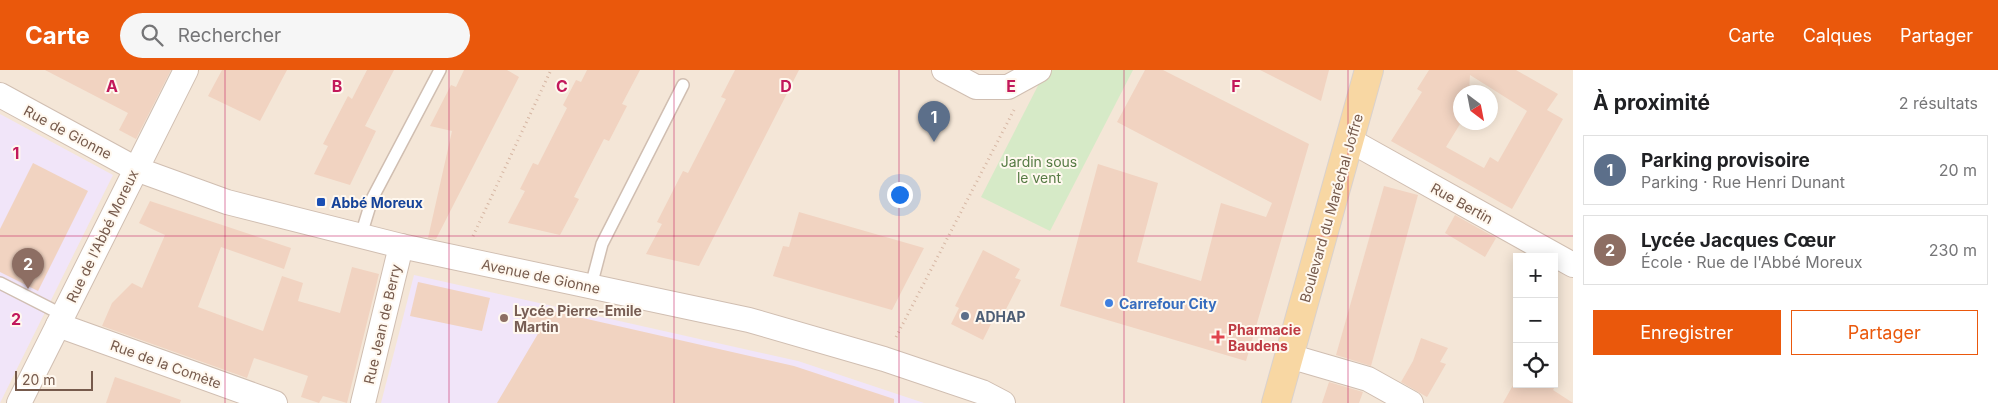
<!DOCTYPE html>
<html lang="fr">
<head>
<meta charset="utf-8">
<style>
	:root { --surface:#fff; --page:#f6f6f6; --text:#202124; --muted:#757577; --line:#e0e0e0; --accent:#ea580c }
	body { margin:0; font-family:Inter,sans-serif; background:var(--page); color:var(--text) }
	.controls { position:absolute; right:15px; bottom:15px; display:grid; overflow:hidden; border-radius:0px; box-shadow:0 2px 12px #0003 }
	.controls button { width:45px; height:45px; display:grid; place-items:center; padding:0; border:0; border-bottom:1px solid var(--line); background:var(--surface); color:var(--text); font:25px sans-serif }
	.compass { position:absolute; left:1453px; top:15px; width:45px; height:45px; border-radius:50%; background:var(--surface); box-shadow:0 2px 12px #0003; rotate:148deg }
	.scale { position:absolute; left:15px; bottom:12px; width:78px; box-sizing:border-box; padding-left:5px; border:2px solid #765a4c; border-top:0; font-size:14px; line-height:18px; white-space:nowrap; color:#765a4c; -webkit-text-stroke:4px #fff8ef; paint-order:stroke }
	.you { position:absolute; left:899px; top:124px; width:18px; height:18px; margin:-12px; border:4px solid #fff; border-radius:50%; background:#1a73e8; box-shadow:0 0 0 8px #1a73e833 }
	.badge { display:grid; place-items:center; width:32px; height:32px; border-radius:50%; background:var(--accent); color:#fff; font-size:16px; font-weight:700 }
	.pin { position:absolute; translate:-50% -41px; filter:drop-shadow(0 1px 2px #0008) }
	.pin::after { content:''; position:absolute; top:26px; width:18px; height:15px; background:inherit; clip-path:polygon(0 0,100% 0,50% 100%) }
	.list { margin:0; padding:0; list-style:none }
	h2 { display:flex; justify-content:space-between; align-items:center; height:65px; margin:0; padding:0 20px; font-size:21px }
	h2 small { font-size:16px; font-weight:400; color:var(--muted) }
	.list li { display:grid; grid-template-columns:32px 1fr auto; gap:15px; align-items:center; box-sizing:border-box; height:70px; margin:0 10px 10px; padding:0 10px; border:1px solid var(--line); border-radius:0px }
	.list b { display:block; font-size:19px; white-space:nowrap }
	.list p { margin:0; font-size:16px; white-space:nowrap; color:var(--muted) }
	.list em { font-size:16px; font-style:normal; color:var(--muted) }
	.actions { display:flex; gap:10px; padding:15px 20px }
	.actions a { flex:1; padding:11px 0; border:1px solid var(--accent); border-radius:0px; text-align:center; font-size:18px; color:var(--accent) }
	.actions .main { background:var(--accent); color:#fff }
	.icon { flex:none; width:28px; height:28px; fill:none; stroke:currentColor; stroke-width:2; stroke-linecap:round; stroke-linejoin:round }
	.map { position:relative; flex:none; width:1573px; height:333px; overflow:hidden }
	header { display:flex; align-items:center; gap:30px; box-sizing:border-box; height:70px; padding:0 25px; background:var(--accent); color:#fff }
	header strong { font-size:24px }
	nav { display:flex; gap:28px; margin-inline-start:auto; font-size:18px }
	.search { width:350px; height:45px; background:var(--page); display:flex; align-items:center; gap:12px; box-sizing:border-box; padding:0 18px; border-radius:28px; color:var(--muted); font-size:19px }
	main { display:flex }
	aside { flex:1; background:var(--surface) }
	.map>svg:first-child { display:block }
	.residential { fill:#f4e6d7; fill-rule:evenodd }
	.education { fill:#f1e5f9 }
	.green { fill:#d6eac7 }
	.building { fill:#f1d3c1; fill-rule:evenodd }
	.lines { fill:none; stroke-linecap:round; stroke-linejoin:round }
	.service-casing { stroke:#d0beb1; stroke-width:14 }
	.minor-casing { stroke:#d0beb1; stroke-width:26 }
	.primary-casing { stroke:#d9d1cd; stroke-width:30 }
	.path { stroke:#d6b6a3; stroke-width:3; stroke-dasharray:1 4; stroke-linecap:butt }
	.service { stroke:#fff; stroke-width:11 }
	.minor { stroke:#fff; stroke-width:24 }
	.primary { stroke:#f8d7a3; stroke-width:28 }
	.grid { fill:none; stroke:#c2185b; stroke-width:1; stroke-opacity:0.55 }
	.transit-dot { fill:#1a4fb4; stroke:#fff8ef; stroke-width:2 }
	.shop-dot { fill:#3f7fe0; stroke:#fff8ef; stroke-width:2 }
	.service-dot { fill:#5c6f8a; stroke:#fff8ef; stroke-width:2 }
	.education-dot { fill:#8d6e63; stroke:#fff8ef; stroke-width:2 }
	.health-dot { fill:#e0444e; stroke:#fff8ef; stroke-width:2 }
	.labels { text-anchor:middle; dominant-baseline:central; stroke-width:4; stroke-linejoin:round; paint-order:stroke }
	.street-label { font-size:14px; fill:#765a4c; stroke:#fff8ef }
	.park-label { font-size:14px; fill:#567b44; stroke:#fff8ef }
	.transit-label { font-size:14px; font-weight:bold; fill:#164399; stroke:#fff8ef; text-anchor:start }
	.shop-label { font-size:14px; font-weight:bold; fill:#366cbe; stroke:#fff8ef; text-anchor:start }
	.education-label { font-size:14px; font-weight:bold; fill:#785e54; stroke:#fff8ef; text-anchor:start }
	.service-label { font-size:14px; font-weight:bold; fill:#4e5e75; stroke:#fff8ef; text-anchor:start }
	.health-label { font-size:14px; font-weight:bold; fill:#be3a42; stroke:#fff8ef; text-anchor:start }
	.grid-label { font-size:16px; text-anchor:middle; font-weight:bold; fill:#c2185b; stroke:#fff8ef; stroke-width:4; stroke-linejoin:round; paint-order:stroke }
</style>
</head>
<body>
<header>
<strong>Carte</strong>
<div class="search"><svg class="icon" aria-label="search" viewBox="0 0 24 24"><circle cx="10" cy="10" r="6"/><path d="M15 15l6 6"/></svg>Rechercher</div>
<nav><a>Carte</a><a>Calques</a><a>Partager</a></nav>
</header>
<main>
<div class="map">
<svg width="1573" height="333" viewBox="0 0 1573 333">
	<rect width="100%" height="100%" fill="#fcf4e9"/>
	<path class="residential" d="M0 0H1573V333H0ZM1460 22H1490V52H1460ZM1517 187H1554V314H1517Z"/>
	<g class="education">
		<polygon points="0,44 113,105 0,333"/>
		<polygon points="414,205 798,291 924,333 381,333"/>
	</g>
	<polygon class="green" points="1046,0 1133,0 1050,161 981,127"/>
	<g class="building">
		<polygon points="45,0 171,0 136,69 119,60 128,43"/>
		<polygon points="222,0 287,0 260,51 208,26"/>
		<polygon points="367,0 394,0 365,56 376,61 350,115 314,104 328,76 323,74 348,26 352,29"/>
		<polygon points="464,0 507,0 519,7 436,169 428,168 452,61 430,56 451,15 456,17"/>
		<polygon points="587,0 640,0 622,34 627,36 609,71 604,69 574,127 579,129 560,165 508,153 525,121 520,119 533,93 538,95 567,38 563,35 576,10 581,12"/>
		<polygon points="735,0 799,0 699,196 646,184 662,154 657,152 683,101 688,103 726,29 721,27"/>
		<polygon points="1145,0 1163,0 1309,74 1246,291 1060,236 1098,94 1158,113 1137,192 1201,211 1221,133 1266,147 1272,133 1117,52"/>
		<polygon points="1260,0 1329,0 1321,31"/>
		<path d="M1429 0H1516L1558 24 1547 40 1563 49 1512 139 1391 71 1422 22 1417 19ZM1470 5 1527 41 1498 92 1490 87 1484 98 1446 77 1460 54V22H1469Z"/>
		<polygon points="33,93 88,121 38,221 0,202 0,159"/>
		<polygon points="1384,116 1418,125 1371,296 1336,285"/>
		<polygon points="150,131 291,178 284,199 221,177 198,237 263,261 282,206 303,213 298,231 340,243 352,197 379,204 347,333 323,326 319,333 301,327 308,306 254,288 247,308 102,256 112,233 132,213 142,218 165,165 139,153"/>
		<polygon points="799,142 924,178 892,240 773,206 783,176 789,177"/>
		<polygon points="1455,145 1496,168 1485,187 1445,163"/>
		<polygon points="983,180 1020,199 1015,208 1021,210 1001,249 995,246 983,270 951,254 959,238 955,236"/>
		<polygon points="418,212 490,228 482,261 410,246"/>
		<polygon points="530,236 794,296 894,329 894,333 497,333 539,262 525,258"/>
		<polygon points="1421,268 1448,278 1440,292 1446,294 1427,327 1401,312 1413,291"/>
		<polygon points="115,307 181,330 180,333 106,333"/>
		<polygon points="1517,308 1517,314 1554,314 1554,312 1557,313 1553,320 1573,333 1503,333"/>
		<polygon points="1329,312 1363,322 1359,333 1322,333"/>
	</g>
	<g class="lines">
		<g class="service-casing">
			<g id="service">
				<polyline points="361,165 372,129 440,0"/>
				<polyline points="0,213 63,245"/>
				<polyline points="591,216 602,174 683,15"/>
			</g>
		</g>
		<g class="minor-casing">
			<g id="minor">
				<polyline points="944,0 976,17 1008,17 1039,0"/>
				<polyline points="0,25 136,99 227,132 401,176 749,250 884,289 982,322 1003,333"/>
				<polyline points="1351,71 1573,195"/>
				<polyline points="58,255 275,333"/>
				<polyline points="1289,286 1368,309 1411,333"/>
				<polyline points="19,333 186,0"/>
				<polyline points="363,333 401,176"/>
			</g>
		</g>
		<g class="primary-casing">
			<polyline id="primary" points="1276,333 1369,0"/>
		</g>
		<g class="path">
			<polyline points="473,166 551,0"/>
			<polyline points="896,267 1014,40"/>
		</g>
		<use href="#service" class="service"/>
		<use href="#minor" class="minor"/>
		<use href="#primary" class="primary"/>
	</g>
	<path class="grid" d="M225 0V333M449 0V333M674 0V333M899 0V333M1124 0V333M1348 0V333M0 166H1573"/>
	<rect class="transit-dot" x="316" y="127" width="10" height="10" rx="2.5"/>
	<circle class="shop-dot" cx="1109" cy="233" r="5"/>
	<circle class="service-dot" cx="965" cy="246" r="5"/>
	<circle class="education-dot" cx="504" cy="248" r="5"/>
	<path class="health-dot" d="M1215.5 259.5h5v5h5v5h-5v5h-5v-5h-5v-5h5z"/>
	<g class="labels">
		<g class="street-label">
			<text transform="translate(68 62) rotate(28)">Rue de Gionne</text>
			<text transform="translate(1462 133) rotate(29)">Rue Bertin</text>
			<text transform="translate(1331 138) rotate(-74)">Boulevard du Maréchal Joffre</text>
			<text transform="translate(102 166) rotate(-64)">Rue de l'Abbé Moreux</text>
			<text transform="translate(541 206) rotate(12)">Avenue de Gionne</text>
			<text transform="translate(382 254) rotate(-77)">Rue Jean de Berry</text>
			<text transform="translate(166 294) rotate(20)">Rue de la Comète</text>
		</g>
		<g class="park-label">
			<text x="1039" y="91">Jardin sous<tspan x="1039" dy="16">le vent</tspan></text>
		</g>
		<g class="transit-label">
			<text x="331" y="132">Abbé Moreux</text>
		</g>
		<g class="shop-label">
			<text x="1119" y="233">Carrefour City</text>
		</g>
		<g class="education-label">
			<text x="514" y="240">Lycée Pierre-Emile<tspan x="514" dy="16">Martin</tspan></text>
		</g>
		<g class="service-label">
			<text x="975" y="246">ADHAP</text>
		</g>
		<g class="health-label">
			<text x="1228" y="259">Pharmacie<tspan x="1228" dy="16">Baudens</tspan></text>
		</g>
	</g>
	<g class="grid-label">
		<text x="112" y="22">A</text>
		<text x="337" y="22">B</text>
		<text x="562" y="22">C</text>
		<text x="786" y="22">D</text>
		<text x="1011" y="22">E</text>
		<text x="1236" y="22">F</text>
		<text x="16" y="89">1</text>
		<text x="16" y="255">2</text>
	</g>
</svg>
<div class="controls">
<button>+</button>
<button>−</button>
<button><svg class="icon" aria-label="locate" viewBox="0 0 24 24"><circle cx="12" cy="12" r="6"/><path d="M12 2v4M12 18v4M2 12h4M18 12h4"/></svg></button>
</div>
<svg class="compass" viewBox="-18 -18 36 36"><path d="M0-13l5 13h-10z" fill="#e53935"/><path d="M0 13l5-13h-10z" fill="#757577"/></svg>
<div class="scale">20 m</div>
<div class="you"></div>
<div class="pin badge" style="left:934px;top:72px;background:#5c6f8a">1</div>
<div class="pin badge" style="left:28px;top:219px;background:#8d6e63">2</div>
</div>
<aside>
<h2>À proximité<small>2 résultats</small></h2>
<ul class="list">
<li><span class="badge" style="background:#5c6f8a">1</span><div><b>Parking provisoire</b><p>Parking · Rue Henri Dunant</p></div><em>20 m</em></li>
<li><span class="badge" style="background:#8d6e63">2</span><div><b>Lycée Jacques Cœur</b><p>École · Rue de l'Abbé Moreux</p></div><em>230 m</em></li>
</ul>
<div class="actions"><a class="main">Enregistrer</a><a>Partager</a></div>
</aside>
</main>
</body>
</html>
